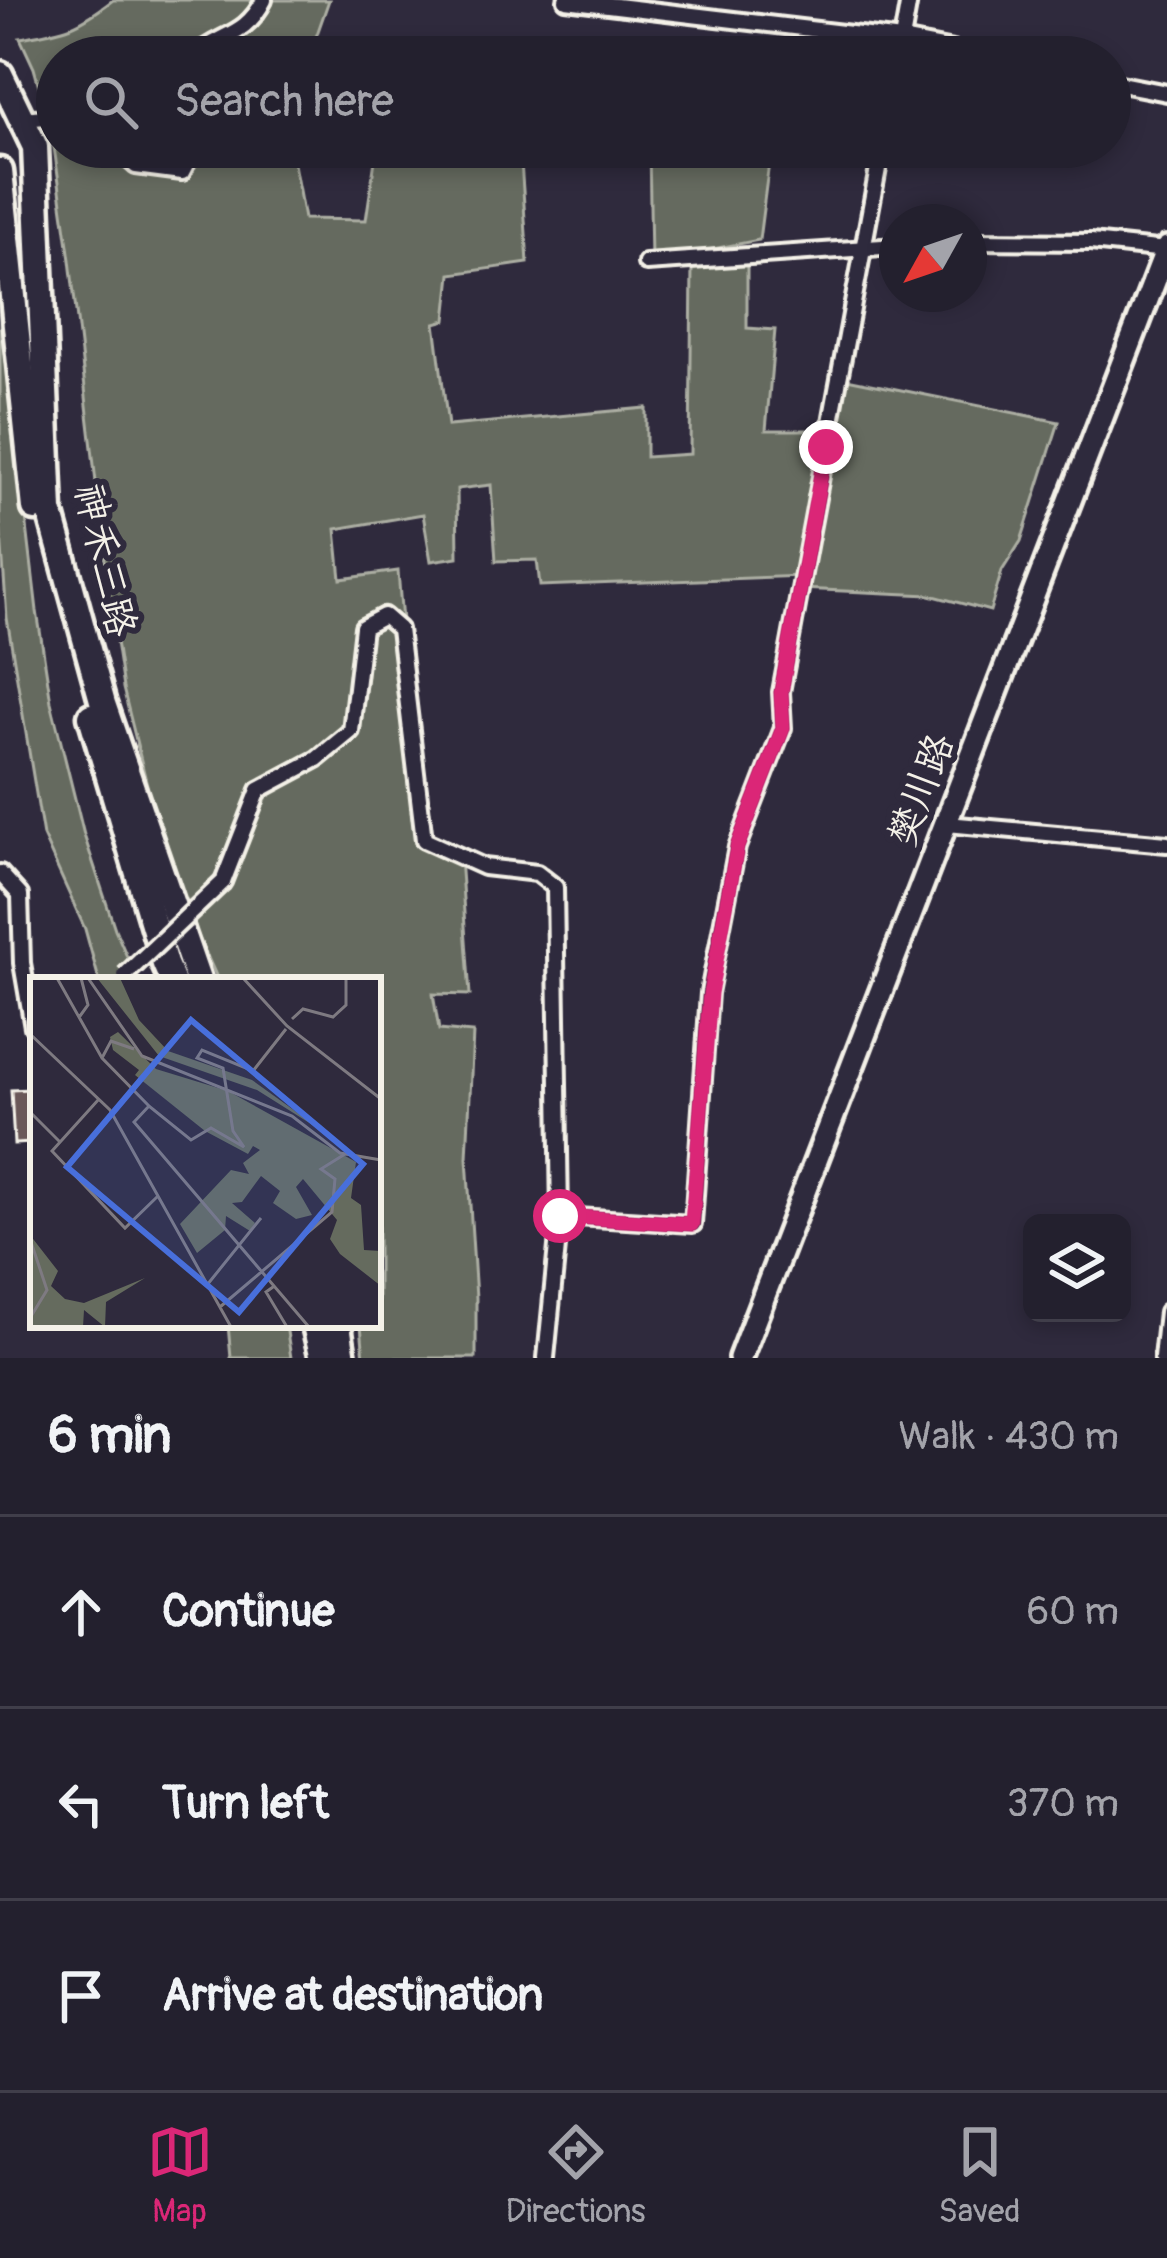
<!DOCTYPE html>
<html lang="en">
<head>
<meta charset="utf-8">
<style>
	:root { --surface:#23202e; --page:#2b2836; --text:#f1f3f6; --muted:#a3a3aa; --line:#403e4a; --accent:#db2777 }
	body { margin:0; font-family:Pangolin,"LXGW WenKai TC",sans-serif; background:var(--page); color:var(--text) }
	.controls { position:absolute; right:36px; bottom:36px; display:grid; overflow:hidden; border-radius:18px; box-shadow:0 6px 18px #0003 }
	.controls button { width:108px; height:108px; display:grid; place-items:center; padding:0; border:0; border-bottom:3px solid var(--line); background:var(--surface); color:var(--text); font:60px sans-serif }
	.compass { position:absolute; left:879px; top:204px; width:108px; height:108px; border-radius:50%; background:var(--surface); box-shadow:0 6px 18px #0003; rotate:230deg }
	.stop { position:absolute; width:36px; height:36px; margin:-27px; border:9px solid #db2777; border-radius:50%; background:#fff }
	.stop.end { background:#db2777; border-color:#fff; box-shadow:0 3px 12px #0008 }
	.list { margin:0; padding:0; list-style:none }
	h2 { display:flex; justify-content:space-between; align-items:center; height:156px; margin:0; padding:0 48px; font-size:51px }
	h2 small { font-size:39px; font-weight:400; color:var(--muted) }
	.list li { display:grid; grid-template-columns:78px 1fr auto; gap:36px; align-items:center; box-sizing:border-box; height:192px; padding:0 48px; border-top:3px solid var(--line) }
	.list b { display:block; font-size:45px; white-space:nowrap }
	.list em { font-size:39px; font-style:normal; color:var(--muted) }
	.icon { flex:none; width:66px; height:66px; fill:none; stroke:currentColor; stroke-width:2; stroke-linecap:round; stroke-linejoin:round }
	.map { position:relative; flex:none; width:1167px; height:1358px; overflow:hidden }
	.search { position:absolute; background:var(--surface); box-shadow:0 6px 18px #0003; left:36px; right:36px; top:36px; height:132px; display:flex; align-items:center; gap:30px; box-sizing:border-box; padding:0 42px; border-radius:66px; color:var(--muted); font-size:45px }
	.sheet { height:732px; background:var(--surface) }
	nav { display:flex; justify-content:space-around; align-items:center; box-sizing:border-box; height:168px; border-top:3px solid var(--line); background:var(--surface); font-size:33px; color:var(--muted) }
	nav a { display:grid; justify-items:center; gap:6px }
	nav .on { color:var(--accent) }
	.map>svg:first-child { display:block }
	.green { fill:#656b5e; stroke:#acaea3; stroke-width:3 }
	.building { fill:#6b5859; stroke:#f4f1e8; stroke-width:3 }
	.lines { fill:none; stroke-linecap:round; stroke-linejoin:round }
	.street-casing { stroke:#f4f1e8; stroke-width:22 }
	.secondary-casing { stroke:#f4f1e8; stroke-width:30 }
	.highway-casing { stroke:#f4f1e8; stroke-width:33 }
	.street { stroke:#2f2a3d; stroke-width:14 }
	.secondary { stroke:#2f2a3d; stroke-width:21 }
	.highway { stroke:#2f2a3d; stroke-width:24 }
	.street-bridge-casing { stroke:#f4f1e8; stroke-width:22; stroke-linecap:butt }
	.street-bridge { stroke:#2f2a3d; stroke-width:14 }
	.route { stroke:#db2777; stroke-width:15 }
	.labels { text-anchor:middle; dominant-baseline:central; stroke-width:12; stroke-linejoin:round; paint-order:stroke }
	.street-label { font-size:39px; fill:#f4f1e8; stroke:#2f2a3d }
	.inset-road { fill:none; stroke:#7e7a81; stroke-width:3 }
	.view { fill:#486fdb; fill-opacity:0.15; stroke:#486fdb; stroke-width:6 }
	.inset-edge { fill:none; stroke:#f4f1e8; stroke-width:6 }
</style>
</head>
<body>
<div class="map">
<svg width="1167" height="1358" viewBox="0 0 1167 1358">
	<rect width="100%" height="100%" fill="#2f2a3d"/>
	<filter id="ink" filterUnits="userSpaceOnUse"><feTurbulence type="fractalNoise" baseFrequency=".00833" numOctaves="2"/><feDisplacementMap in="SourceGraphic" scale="24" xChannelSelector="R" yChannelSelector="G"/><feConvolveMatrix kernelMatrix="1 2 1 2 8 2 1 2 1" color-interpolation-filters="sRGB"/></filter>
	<g filter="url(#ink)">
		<g class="green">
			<path d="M113 0H329L309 57H57V147H291L304 219 366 220 377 147H520L528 263 451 274 446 320 435 323 448 426 646 408V457L690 454 692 265 747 260V328L775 330 766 430H832L842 378 1059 422 1021 541 1002 571 990 611 930 595 801 589 803 576 540 586 537 560 496 561 491 485 457 489 458 557 431 561 423 514 336 529 341 579 398 571 419 837 433 852 460 858 470 995 433 994 439 1030 473 1033 467 1158 476 1298V1358H364L361 1325H378V980H218L184 904 154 813 123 688 110 602 70 260 52 133 34 68 20 38C66 30 75 29 113 0Z"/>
			<polygon points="649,147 771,147 759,240 651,261"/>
			<polygon points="0,297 37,611 51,702 84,835 115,929 137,980 99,980 85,929 43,836 7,618 0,520"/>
			<polygon points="228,1325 286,1325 291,1358 231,1358"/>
		</g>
		<polygon class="building" points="30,1089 33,1143 14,1144 11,1090"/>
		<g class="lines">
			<g class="street-casing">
				<g id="street">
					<polyline points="566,0 902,40 988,57"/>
					<path d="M193 57C219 33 245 38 264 0"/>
					<polyline points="899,57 909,0"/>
					<polyline points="1110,82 1167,93"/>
					<polyline points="22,119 57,116"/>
					<polyline points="115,147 136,166 182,172 195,147"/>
					<polyline points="969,241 1091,242 1166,250"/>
					<polyline points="646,263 897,246"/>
					<polyline points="947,824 1167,844"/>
					<polyline points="0,873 20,895 22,963 33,1027"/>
					<polyline points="223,882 259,790 317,759 351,731 363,627 384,616 399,629 424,840 484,867 537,873 555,887 560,1216 693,1224 709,993 737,847 783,728 781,692 882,147"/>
					<polyline points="546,1358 560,1216"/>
					<polyline points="1162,1358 1167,1312"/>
				</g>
			</g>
			<g class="secondary-casing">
				<polyline id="secondary" points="740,1358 1167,248"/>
			</g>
			<g class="highway-casing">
				<g id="highway">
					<polyline points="0,74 35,147 50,511 103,704 198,980"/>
					<polyline points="0,171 35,508"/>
					<polyline points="91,716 165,964 172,980"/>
					<polyline points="315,1325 323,1358"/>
					<polyline points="338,1325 343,1358"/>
				</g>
			</g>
			<use href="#street" class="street"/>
			<use href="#secondary" class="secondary"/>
			<use href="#highway" class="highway"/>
			<g class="street-bridge-casing">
				<polyline id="street-bridge" points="125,975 223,882"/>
			</g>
			<use href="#street-bridge" class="street-bridge"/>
		</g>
	</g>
	<g class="lines" filter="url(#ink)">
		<polyline class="route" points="560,1216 692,1224 710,993 737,847 783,728 781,692 826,447"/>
	</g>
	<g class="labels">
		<g class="street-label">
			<text transform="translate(105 560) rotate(77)">神禾三路</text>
			<text transform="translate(921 790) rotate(-69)">樊川路</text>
		</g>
	</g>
	<g transform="translate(30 977)">
		<rect width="351" height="351" fill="#2f2a3d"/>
		<path d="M67 1H90L109 43 138 74 222 103 300 159 227 113 129 79ZM88 55 126 92 198 114 326 185 321 221 331 228 334 273 351 274V309L310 277 300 262 307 243 273 202 266 210 282 238 266 242 243 226 250 214 231 199 212 225 202 226 225 246 220 254 196 239 195 253 167 276 150 247 201 193 219 197 213 186 230 173 223 169 218 177 175 154 105 98 109 93 83 73 80 60ZM0 258 28 294 21 309 35 322 54 326 115 301 76 325 75 350 54 333 53 350H0Z" fill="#656b5e"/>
		<path class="inset-road" d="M27 1 72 81 119 129M58 1 112 79 262 139 310 176 351 183M213 1 257 49 351 122M50 39 58 28 51 1M262 42 273 32 303 40 316 28V1M256 52 223 94 172 73 167 81 193 91 203 154 214 170 181 151 161 163 119 129 104 145 279 350M0 57 80 133 201 350M72 81 81 64 104 72M69 122 22 174 95 251 128 219M0 135 30 165M0 262 17 313 0 341M177 308 231 241M243 310 236 315 257 350M190 330 302 235 305 202 291 192 315 177"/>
		<path class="view" d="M161 43 333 187 209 335 37 190Z"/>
		<rect width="351" height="351" class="inset-edge"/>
	</g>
</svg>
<div class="controls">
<button><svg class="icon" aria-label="layers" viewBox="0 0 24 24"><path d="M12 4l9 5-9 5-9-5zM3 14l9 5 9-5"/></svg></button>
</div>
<svg class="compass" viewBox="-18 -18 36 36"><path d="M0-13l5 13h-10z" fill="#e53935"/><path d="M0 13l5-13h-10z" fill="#a3a3aa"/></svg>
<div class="stop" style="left:560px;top:1216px"></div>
<div class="stop end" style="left:826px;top:447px"></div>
<div class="search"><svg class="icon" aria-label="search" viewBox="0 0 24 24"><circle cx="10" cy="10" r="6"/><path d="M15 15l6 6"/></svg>Search here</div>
</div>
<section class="sheet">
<h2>6 min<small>Walk · 430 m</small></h2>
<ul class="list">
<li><svg class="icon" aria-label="ahead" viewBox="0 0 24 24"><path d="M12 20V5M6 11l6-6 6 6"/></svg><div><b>Continue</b></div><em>60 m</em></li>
<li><svg class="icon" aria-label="left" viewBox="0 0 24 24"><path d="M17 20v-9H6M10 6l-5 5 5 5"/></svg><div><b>Turn left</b></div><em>370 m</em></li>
<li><svg class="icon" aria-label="arrive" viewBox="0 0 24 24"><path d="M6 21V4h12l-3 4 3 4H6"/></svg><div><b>Arrive at destination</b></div></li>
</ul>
</section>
<nav>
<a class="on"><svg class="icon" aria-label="map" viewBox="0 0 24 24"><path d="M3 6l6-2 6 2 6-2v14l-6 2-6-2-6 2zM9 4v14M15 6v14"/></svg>Map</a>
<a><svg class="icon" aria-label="directions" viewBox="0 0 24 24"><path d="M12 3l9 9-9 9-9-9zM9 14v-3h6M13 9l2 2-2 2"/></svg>Directions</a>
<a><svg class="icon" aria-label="saved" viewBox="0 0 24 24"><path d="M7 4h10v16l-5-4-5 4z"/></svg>Saved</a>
</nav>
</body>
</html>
